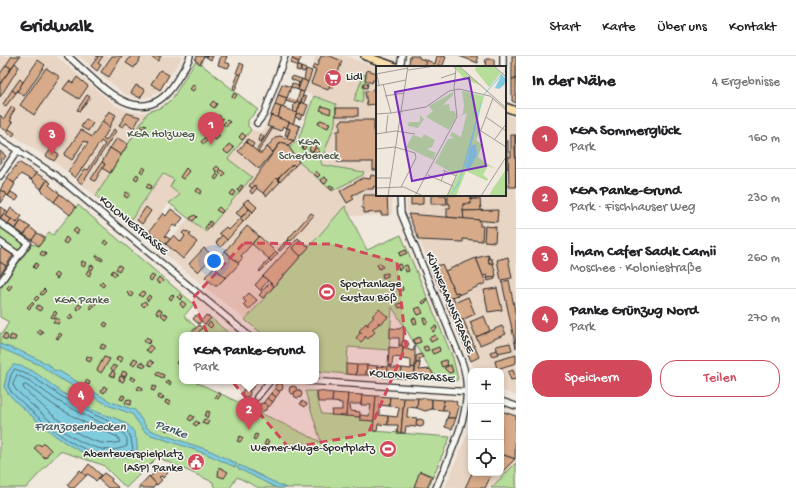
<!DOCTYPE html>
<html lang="de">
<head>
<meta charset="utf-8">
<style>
	:root { --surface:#fff; --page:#f2f2f2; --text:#202124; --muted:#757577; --line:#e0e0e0; --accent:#d1495b }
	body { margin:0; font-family:"Gochi Hand",sans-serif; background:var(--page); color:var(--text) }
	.controls { position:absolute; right:12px; bottom:12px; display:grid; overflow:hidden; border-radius:8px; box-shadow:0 2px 6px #0003 }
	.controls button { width:36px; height:36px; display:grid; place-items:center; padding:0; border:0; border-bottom:1px solid var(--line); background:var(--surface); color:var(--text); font:20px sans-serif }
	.you { position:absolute; left:214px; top:205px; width:14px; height:14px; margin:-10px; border:3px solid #fff; border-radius:50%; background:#1a73e8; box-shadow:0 0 0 6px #1a73e833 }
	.badge { display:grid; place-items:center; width:26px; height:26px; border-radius:50%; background:var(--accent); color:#fff; font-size:13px; font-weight:700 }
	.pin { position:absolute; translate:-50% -33px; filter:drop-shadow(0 1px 2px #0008) }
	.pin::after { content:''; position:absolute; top:21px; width:14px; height:12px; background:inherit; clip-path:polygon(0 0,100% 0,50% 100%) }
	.popup { position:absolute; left:179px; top:276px; width:140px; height:52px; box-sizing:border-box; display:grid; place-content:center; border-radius:8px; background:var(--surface); filter:drop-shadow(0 1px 3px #0005); font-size:13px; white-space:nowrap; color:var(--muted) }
	.popup b { font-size:15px; color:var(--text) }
	.popup::after { content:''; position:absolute; left:50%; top:100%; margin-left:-8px; border:8px solid transparent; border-top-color:var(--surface) }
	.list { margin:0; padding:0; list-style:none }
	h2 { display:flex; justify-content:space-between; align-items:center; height:52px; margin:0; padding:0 16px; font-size:17px }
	h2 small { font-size:13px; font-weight:400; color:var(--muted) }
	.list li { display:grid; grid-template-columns:26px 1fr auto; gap:12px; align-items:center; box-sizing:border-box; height:60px; padding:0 16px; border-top:1px solid var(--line) }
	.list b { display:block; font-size:15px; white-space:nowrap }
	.list p { margin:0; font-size:13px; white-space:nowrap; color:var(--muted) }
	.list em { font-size:13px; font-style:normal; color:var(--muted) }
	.actions { display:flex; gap:8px; padding:12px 16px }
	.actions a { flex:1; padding:9px 0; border:1px solid var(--accent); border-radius:16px; text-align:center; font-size:14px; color:var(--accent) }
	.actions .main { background:var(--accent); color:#fff }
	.icon { flex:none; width:22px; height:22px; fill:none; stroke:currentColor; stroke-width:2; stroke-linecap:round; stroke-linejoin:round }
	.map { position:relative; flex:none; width:516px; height:432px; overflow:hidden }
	header { display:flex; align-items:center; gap:24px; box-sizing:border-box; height:56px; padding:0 20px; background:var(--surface); border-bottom:1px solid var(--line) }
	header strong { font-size:19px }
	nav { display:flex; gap:22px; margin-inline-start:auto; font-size:14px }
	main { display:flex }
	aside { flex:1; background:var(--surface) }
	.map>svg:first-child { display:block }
	.built { fill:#e8d5c4 }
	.green { fill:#b6dd99; stroke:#708462 }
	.water { fill:#80ccdf; stroke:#5e8c97 }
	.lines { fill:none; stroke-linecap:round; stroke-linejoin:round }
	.shore { stroke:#4d6b73; stroke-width:1 }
	.building { fill:#d7aa89; stroke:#2b2b2b }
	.minor-casing { stroke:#2b2b2b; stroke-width:8 }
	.major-casing { stroke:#2b2b2b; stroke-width:10 }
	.minor { stroke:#f6f6f2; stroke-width:5.5 }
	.major { stroke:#f9deab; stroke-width:7 }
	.marked { fill:#d1495b; fill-opacity:0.2; stroke:#d1495b; stroke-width:3; stroke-dasharray:8 5; stroke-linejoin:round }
	.labels { text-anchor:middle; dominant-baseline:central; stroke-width:3; stroke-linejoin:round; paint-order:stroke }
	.poi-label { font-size:12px; fill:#2b2b2b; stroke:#f6f6f2; text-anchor:start }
	.park-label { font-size:12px; fill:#4e5846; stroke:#f6f6f2 }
	.street-label { font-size:12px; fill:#2b2b2b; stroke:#f6f6f2 }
	.water-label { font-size:13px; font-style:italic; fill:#445b61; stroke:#f6f6f2 }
	.inset-road { fill:none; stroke:#a19c96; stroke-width:1 }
	.view { fill:#7b2cbf; fill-opacity:0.15; stroke:#7b2cbf; stroke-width:2 }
	.inset-edge { fill:none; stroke:#2b2b2b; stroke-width:2 }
</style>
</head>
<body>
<header>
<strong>Gridwalk</strong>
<nav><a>Start</a><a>Karte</a><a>Über uns</a><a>Kontakt</a></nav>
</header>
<main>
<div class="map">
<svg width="516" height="432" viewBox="0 0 516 432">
	<rect width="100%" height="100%" fill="#f0e7dd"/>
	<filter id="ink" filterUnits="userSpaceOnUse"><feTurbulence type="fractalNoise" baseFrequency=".025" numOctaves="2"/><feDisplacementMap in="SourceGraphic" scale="8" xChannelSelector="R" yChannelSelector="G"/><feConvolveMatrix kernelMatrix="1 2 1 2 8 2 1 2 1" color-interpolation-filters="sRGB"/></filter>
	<g filter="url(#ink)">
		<g class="built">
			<polygon points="0,0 56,0 116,50 133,56 148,56 96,140 56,107 0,71"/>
			<polygon points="79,0 183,0 161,34 152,40 139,43 124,38"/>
			<polygon points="316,0 345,0 377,11 377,119 322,109 336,48 304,36"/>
			<polygon points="505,58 516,62 516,340 501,334 501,315 475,315 407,155 407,139 505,139"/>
			<polygon points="267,70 281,75 281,80 296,85 289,92 299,106 377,120 377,139 392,139 392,159 351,160 345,151 245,264 161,195 189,162 206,176 228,103 251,74 261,76"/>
			<polygon points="164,116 174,124 180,139 169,147 145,181 129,167"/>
			<polygon points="501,355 516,360 516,407 491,432 445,432 471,369 471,417 501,417"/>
		</g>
		<g class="green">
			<polygon points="196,4 258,54 248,64 248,70 251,74 228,103 252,121 206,176 169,147 180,139 170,131 174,124 163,117 129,167 96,140 148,56 162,51 172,43"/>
			<polygon points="364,18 366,19 362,47 354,44"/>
			<polygon points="314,40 336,48 335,68 321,105 322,109 364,116 363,119 332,135 299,106 289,92 298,84"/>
			<polygon points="78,149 194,248 184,260 196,271 188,279 182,279 182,325 194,325 321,386 305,335 317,335 316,341 322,358 360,361 360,364 374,365 374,375 450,381 428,432 259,432 237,421 230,432 214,432 213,426 157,401 126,432 103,409 60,395 26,432 0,432 0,277 2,278 9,266 0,261 0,233 32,188 39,190 49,176 53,179"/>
			<polygon points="345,150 367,194 401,179 453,302 458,323 456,325 437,324 392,251 389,294 348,291 346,318 316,315 316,279 264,279 245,264"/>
			<polygon points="0,170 25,188 19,196 0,182"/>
			<polygon points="211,262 231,279 197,279"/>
			<polygon points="516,407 516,432 491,432"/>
		</g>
		<g class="water">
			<polygon points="0,288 16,294 16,293 50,309 53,314 59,315 111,346 135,354 147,372 155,376 211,395 237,408 235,411 204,397 151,379 144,375 132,358 110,350 57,321 40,309 0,292"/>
			<path d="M13 309C31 309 49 328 63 337 73 343 84 350 95 355 106 360 120 362 129 370 136 375 139 390 136 398 93 411 65 389 34 362 23 352 12 344 4 331L7 317Z"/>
			<polygon points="239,409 286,432 277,432 237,412"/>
		</g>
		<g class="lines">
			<g class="shore">
				<path d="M15 313 33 321 61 340 93 358 126 373 131 382 133 394C89 415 42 364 12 337L8 330 11 319Z"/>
				<path d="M17 319 30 325 58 345 90 362 122 376 127 383V390C90 408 41 357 16 334L13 329Z"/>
				<path d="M26 329 55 350 87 368 118 381 120 386C88 397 45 352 24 333L23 330Z"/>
			</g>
		</g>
		<g class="building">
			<polygon points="12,0 20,0 11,12 6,9"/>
			<polygon points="96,0 103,0 98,7 101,9 97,15 91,10 98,1"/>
			<polygon points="112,0 122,0 109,21 101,16"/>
			<polygon points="131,0 142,0 134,12 126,7"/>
			<polygon points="151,0 161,0 158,5"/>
			<polygon points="197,0 207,0 204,0 200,8 195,4"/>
			<polygon points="207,0 213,0 211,4 206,1"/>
			<polygon points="221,0 227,0 225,6 230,8 228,12 218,9"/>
			<polygon points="293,0 302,0 299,6 292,3"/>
			<polygon points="321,0 330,0 342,5 334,28 331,27 328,34 311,27 316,14 312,13 314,9 317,10"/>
			<polygon points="410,0 419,0 419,2 427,5 425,11 416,11 409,8"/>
			<polygon points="437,0 442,0 438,11 425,11 427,4 435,8"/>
			<polygon points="442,0 446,1 443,9 438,11"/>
			<polygon points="459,0 477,0 478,7"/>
			<rect x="512" y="0" width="4" height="23"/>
			<polygon points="292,3 299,6 298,10 290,7"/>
			<polygon points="486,3 494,3 494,11 485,11"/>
			<polygon points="38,4 45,9 24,40 17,35"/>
			<polygon points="15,7 19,11 0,41 0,28"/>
			<polygon points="240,7 244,9 241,19 236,17"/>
			<polygon points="6,9 11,12 0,28 0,18"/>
			<polygon points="297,10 301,11 300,15 296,14"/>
			<polygon points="301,11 306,13 304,16 301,15"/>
			<polygon points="46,12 60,21 34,59 20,49"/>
			<polygon points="306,13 312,15 308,26 304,24"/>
			<polygon points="160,14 169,19 160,34 151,28"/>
			<polygon points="367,14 377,17 377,25 373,24 372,27 365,24"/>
			<polygon points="238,18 241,19 235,34 233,32"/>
			<polygon points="292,20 302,23 300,27 291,23"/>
			<polygon points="77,21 88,30 79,43 63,33 69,25 73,27"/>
			<polygon points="20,23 23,26 16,37 12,34"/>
			<polygon points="302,23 308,26 304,36 298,34"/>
			<polygon points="512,23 516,23 516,47 512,45"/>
			<polygon points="299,26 298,34 291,31 292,27 298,30"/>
			<polygon points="331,27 334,28 333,32 329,31"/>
			<polygon points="364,27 368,28 367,32 363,31"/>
			<polygon points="282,28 291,31 287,42 278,39"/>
			<polygon points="136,29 145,34 140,42 131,37"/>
			<polygon points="193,29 196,31 193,35 190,33"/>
			<polygon points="377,31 376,48 367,49 365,35 374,34 373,32"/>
			<polygon points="12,34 16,37 5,51 3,48"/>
			<polygon points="300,35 304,36 300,47 297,45"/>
			<polygon points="234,37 237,39 234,43 232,41"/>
			<polygon points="87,39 90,41 80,55 77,54"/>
			<polygon points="278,39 287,42 283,52 275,49"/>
			<polygon points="303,40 306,41 304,47 301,46"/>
			<polygon points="287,42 297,45 296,48 286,45"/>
			<polygon points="213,45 217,48 214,52 210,49"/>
			<polygon points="297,45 300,47 297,57 293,56 294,51 293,51"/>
			<polygon points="301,46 308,49 304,60 297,57"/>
			<polygon points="275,49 281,51 278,62 271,59"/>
			<polygon points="12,50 15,53 10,61 12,62 10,65 13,66 7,75 0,71 0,59 4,63"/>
			<polygon points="322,50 331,53 330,58 320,54"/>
			<polygon points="281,51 297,57 293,68 278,62"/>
			<rect x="336" y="52" width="22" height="8"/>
			<polygon points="109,55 116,59 109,71 102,66"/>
			<polygon points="127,57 140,61 134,72 126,67 123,71 119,69"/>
			<polygon points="297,57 302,59 300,63 295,61"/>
			<polygon points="219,59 223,63 221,65 217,61"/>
			<polygon points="271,59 289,66 287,72 283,70 281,75 267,70"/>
			<polygon points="86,63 93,67 88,75 81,71"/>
			<polygon points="227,64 230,66 226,71 223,68"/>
			<polygon points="320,64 330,67 328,72 318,68"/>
			<polygon points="342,64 374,64 374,76 377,76 377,114 373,114 373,106 337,106 337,75 340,75 340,66"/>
			<polygon points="102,66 110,71 103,83 106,85 114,73 116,75 82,128 77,124 85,113 88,114 105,88 101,85 75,122 68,116 88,87 84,85 72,104 64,99 81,74 92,81"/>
			<polygon points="289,66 300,70 294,85 287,82 290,73 287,72"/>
			<polygon points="144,68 147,69 144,73 141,71"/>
			<polygon points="271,72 273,72 258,96 256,95"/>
			<polygon points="287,72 290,73 287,80 285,79"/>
			<polygon points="9,73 15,77 13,80 7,76"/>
			<polygon points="216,77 220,80 216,84 213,82"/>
			<polygon points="242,77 246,80 242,84 239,81"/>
			<polygon points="260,78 264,80 261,86 258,85"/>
			<polygon points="511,79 515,79 516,131 509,131 508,101 511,101"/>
			<polygon points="515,79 516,79 516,131"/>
			<polygon points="280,80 294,85 288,89 281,86 273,96 267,91 276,81"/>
			<polygon points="205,81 208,83 204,88 201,86"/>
			<polygon points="117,82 128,88 121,99 110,92"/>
			<polygon points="248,83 254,88 252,91 246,86"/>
			<rect x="505" y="85" width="3" height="27"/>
			<polygon points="246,86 259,97 262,97 267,91 273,96 259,113 238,95"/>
			<polygon points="281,86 287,88 299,106 295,110 293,108 263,137 256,132 255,129 252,132 249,130"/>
			<polygon points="304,87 307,88 304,94 302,93"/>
			<polygon points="229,88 234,92 228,98 224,95"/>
			<polygon points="311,88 316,89 313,96 309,94"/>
			<polygon points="110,92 121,99 110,117 102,112 105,108 102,106"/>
			<polygon points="315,92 319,93 318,98 313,96"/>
			<polygon points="51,93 59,98 54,105 46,100"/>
			<polygon points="0,95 6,100 0,108"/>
			<polygon points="102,106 105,108 95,125 91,123"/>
			<polygon points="18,107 20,107 36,117 31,124 21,118 14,127 7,122"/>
			<polygon points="293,108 295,110 280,126 278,123"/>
			<polygon points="217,110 220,113 217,116 214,113"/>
			<polygon points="143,111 146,113 143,117 140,115"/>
			<polygon points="186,112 189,115 183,123 180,121"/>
			<polygon points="221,114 225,117 223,120 219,116"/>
			<polygon points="316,115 320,119 318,121 314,118"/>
			<polygon points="36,117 47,124 41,133 31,124"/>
			<polygon points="137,118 139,120 137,124 134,122"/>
			<polygon points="217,118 219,120 216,124 214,122"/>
			<polygon points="371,119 377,120 377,131 374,130 373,133 365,133 355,138 352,139 354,143 347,147 340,135 363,122 370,123"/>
			<polygon points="324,121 328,124 325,128 320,124"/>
			<polygon points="7,122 15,128 8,140 0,134"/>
			<polygon points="276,122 280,126 267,140 263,137"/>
			<polygon points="47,124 51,127 49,129 60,138 54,146 41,134"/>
			<polygon points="148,128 152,130 150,133 146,131"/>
			<polygon points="241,129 243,130 239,136 237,134"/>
			<polygon points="255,129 257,132 252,138 250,135"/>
			<polygon points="330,129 334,131 332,134 328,131"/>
			<polygon points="198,132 202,135 200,138 196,135"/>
			<polygon points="0,134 7,138 1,147 0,146"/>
			<polygon points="233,134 236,136 233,140 230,138"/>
			<polygon points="11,136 19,141 16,145 8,140"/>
			<polygon points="126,136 130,138 127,142 124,140"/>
			<polygon points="60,138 76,151 70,159 54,146"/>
			<polygon points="364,139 387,139 388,159 381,159 381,156 364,157 364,152 362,152"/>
			<polygon points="411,139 423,139 423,148 411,149"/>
			<polygon points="431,139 446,139 447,148 431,148"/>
			<polygon points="448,139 471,139 471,148 463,148 464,163 447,161 447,152 450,152 450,148 448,148"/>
			<rect x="471" y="139" width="5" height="4"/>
			<polygon points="248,143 257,151 253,156 243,147"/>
			<polygon points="471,143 480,143 481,155 463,155 463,148 471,148"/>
			<polygon points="244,148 249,153 241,161 236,157"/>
			<polygon points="0,151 6,154 0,162"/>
			<polygon points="146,151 151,155 142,168 137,164"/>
			<polygon points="219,151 223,155 221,157 216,154"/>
			<polygon points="11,152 22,160 17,167 6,160"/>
			<polygon points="171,153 183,162 176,171 173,169 165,180 170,183 166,188 149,176 163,157 166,160"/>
			<polygon points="249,153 253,156 243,166 240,163"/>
			<polygon points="6,154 8,156 6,160 11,163 8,168 0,163"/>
			<polygon points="498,154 497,166 464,163 463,155"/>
			<polygon points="311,157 314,159 291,185 288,183"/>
			<polygon points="408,158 480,164 480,170 483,170 482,185 463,183 463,186 419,184"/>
			<polygon points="195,159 197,161 193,165 190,162"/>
			<polygon points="11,163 17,167 19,164 21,165 15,173 8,168"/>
			<polygon points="240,163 243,166 227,184 219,177 226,171 229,174"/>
			<polygon points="21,165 30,171 24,179 16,173"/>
			<polygon points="210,165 212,167 207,174 205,172"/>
			<polygon points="247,170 259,180 241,200 243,202 238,207 225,195"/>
			<polygon points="485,170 496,171 495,186 484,185"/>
			<polygon points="30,171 37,177 32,184 24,179"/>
			<polygon points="76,172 79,175 77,178 73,175"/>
			<polygon points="184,175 189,176 191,178 189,179 197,186 183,203 166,188 174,179 181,186 185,180 182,177"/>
			<polygon points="37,177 45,182 39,190 32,184"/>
			<polygon points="222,179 227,184 221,191 216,187"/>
			<polygon points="259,180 276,196 269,203 252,188"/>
			<polygon points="66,181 69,184 66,188 63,186"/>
			<polygon points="298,182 300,184 292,192 301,200 274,230 263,220"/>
			<polygon points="105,184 109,187 107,189 103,187"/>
			<polygon points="287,184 289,185 280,195 278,194"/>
			<polygon points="300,184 309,191 301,200 292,192"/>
			<polygon points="2,192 13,199 6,210 0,206 0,194"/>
			<polygon points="204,192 213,200 198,216 189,208"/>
			<polygon points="406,194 407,197 400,200 399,197"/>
			<polygon points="42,195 46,198 44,201 40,198"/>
			<polygon points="225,195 239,208 226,222 212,209"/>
			<polygon points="276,196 278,197 271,205 269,203"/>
			<polygon points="97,199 103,203 102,205 96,201"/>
			<polygon points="488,199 489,207 493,207 496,220 487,222 487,219 483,220 476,202"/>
			<polygon points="488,199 490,203 492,203 493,207 489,207"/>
			<polygon points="508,201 512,222 501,224 497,204"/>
			<polygon points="476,202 486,227 456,240 459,238 458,236 455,237 445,215"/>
			<polygon points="269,203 271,205 260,216 259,215"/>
			<polygon points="82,205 86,207 84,211 81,209"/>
			<polygon points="0,206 6,210 0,219"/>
			<polygon points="36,207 38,209 35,213 33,211"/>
			<polygon points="380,207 383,211 379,213 377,208"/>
			<polygon points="400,208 402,212 399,214 397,209"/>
			<polygon points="442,208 455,237 458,236 459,238 445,244 431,212"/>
			<polygon points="91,209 94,210 92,214 89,213"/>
			<polygon points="119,209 122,211 119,215 116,213"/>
			<polygon points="407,209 409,215 406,216 404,210"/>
			<polygon points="214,211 225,222 217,230 215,230 205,221"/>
			<polygon points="88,214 91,216 89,220 86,218"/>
			<polygon points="113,214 117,217 115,220 111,217"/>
			<polygon points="56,217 59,220 57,223 53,220"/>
			<polygon points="388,217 388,220 383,222 382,218"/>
			<polygon points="152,219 155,221 151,225 149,223"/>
			<polygon points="263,220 268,225 261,233 263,234 270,227 274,230 263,242 259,239 262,236 255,229"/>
			<polygon points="159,221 163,225 160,228 156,225"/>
			<polygon points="495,221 495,223 488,225 487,222"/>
			<polygon points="509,224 516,261 516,292 502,226"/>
			<polygon points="102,225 105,228 103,231 99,228"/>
			<polygon points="389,226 390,230 386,231 385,227"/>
			<polygon points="10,228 12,230 9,234 7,232"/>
			<polygon points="402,230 403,234 399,235 397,232"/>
			<polygon points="497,232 502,254 488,256 484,234"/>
			<polygon points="44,233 46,235 42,239 40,238"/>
			<polygon points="129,235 133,238 131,241 127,237"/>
			<polygon points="143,235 145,237 142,241 139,239"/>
			<polygon points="249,237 257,244 249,254 243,249 246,246 243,243"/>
			<polygon points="172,238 174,240 171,244 169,242"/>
			<polygon points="180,238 183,241 180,244 177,241"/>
			<polygon points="149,239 151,241 148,245 146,243"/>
			<polygon points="37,240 39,242 36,245 34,243"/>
			<polygon points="98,240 101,243 98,246 95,243"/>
			<polygon points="89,241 92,244 90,247 86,243"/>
			<polygon points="453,241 455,245 447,249 445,244"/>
			<polygon points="468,241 475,258 455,267 447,250"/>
			<polygon points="427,243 428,245 423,248 422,245"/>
			<polygon points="145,245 147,248 144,251 141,248"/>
			<polygon points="182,245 186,248 183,252 180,248"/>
			<polygon points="32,246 34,248 29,253 27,251"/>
			<polygon points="94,246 96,248 91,253 89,251"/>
			<polygon points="402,247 403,251 399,252 397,248"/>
			<polygon points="79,248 82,250 78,254 76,252"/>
			<polygon points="38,249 42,252 40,255 36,252"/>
			<polygon points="420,251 423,257 418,259 415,253"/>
			<polygon points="158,253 162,255 159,259 156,257"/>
			<polygon points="379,253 388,261 381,268 378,266 379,268 372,273 375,276 368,283 365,280 365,282 361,286 356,282 360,277 362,277 359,275 366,267 368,270 368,267 374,261 372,260"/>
			<polygon points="55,255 57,257 54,262 51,261"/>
			<polygon points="163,257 168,259 165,263 161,259"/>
			<polygon points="71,258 73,261 70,264 68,262"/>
			<polygon points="196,259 202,264 199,268 193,263"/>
			<polygon points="206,259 211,262 205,268 201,265"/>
			<polygon points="484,260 490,275 476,281 470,266"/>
			<polygon points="56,262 60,264 58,268 53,266"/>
			<polygon points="415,262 417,267 414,268 412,263"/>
			<polygon points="426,262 428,266 425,268 423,263"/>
			<polygon points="463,263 479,301 471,305 455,267"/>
			<polygon points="105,266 108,268 106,271 103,269"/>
			<polygon points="210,266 213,269 211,272 207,269"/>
			<polygon points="199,269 202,272 196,279 190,279"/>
			<polygon points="403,269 404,272 403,290 399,289 399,282 390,282 390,272 400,273"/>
			<polygon points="436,270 437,273 433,276 432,272"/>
			<polygon points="502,270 506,278 480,289 476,281"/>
			<polygon points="39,273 43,276 41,279 37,276"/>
			<polygon points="5,277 8,281 7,284 2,282"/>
			<polygon points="60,277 62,279 58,283 56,282"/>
			<polygon points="11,279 16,281 15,284 9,284"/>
			<polygon points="435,279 437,283 431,286 429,282"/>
			<polygon points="147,281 151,285 148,288 144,285"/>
			<polygon points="419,281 421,286 415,288 413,284"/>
			<circle cx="405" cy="288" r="3.5"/>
			<polygon points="510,287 512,294 498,297 496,290"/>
			<polygon points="102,288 106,290 104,293 100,292"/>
			<polygon points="150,289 153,292 150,297 146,294"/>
			<polygon points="399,289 403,290 402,302 393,301 392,309 388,310 389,291 399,292"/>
			<polygon points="415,290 415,312 411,311 411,304 402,303 403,292 413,295"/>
			<polygon points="427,290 429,294 425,295 423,291"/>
			<polygon points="439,291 440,295 433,298 431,294"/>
			<polygon points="497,294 499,298 492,300 490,296"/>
			<polygon points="421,298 423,301 419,303 420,307 416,307 416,300"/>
			<polygon points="516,299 516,307 497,313 495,305"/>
			<polygon points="87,300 92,302 90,306 86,304"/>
			<polygon points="118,300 123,302 121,306 116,304"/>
			<polygon points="104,301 110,303 101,317 97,314"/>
			<polygon points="134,302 138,304 134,309 131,308"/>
			<polygon points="180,302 182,304 180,310 176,307"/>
			<polygon points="150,304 154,307 151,310 148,308"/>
			<polygon points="446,304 448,309 442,311 440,306"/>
			<polygon points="141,306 146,309 145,311 139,309"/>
			<polygon points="416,307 420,307 419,314 430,313 437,324 414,323"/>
			<polygon points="346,308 357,309 356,319 346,318"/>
			<polygon points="113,309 117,311 114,315 111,313"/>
			<polygon points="357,309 367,309 366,319 356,319"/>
			<polygon points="367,309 377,310 377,320 366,319"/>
			<polygon points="451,309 453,316 449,317 444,312"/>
			<polygon points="377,310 388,311 387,321 377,320"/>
			<polygon points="388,310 392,310 391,312 402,312 401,322 387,321"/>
			<polygon points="411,311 415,312 414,323 401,322 402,312 411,313"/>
			<polygon points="513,314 516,323 511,324 508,316"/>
			<polygon points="112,315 115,317 114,321 110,319"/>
			<polygon points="123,315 127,317 125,321 121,319"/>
			<polygon points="157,316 164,319 163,322 156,319"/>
			<polygon points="120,320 125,322 123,326 119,324"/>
			<polygon points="131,320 136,323 134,325 130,323"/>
			<polygon points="86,324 90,326 89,329 85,327"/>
			<polygon points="167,324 171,326 170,329 166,327"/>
			<polygon points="249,325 256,325 257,326 253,331 248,327"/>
			<polygon points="248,327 253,331 249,336 244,332"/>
			<circle cx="279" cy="331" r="4"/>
			<polygon points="104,330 107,332 104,337 101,335"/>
			<polygon points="139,330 143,332 141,335 137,333"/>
			<polygon points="153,330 156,331 154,335 151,334"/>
			<circle cx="293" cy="334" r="4"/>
			<polygon points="275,332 280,336 276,341 271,337"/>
			<circle cx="246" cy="337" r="4"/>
			<circle cx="298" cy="338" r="4"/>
			<polygon points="317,335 333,337 332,346 318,346"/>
			<polygon points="218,337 221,338 218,343 215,342"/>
			<polygon points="271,337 276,341 273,346 267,342"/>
			<polygon points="333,337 348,338 346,360 331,359 332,354 342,354 342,347 332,346"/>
			<polygon points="348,338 362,339 361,348 351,348 350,349 351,355 360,356 360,361 346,360"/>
			<polygon points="122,339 125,340 123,344 120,343"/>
			<polygon points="159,339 164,341 162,344 158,342"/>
			<polygon points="362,339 376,340 374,365 360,364 360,359 369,360 371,349 361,349"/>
			<polygon points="376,340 390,341 389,350 379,349 379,359 388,360 388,369 378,368 377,375 373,375"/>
			<polygon points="390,341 404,342 401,377 397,377 398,369 388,369 388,360 397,361 399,353 399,351 389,350"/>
			<polygon points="267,342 273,346 269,351 263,347"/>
			<polygon points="404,342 418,342 417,352 408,351 407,359 407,361 417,362 416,371 406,370 405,377 401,377"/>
			<polygon points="418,342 432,343 432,353 425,355 417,352"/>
			<polygon points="127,343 132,345 130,349 125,347"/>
			<polygon points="432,343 444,344 443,354 432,353"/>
			<polygon points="166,344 171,346 169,349 165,347"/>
			<polygon points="444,344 452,344 457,346 456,348 459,351 456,362 447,362 449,357 447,354 443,354"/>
			<polygon points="302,345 307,348 305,351 300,348"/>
			<circle cx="263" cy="351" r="4"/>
			<polygon points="207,355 210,356 207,362 205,360"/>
			<polygon points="501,355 516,360 515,403 501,398"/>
			<polygon points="191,359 194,361 191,365 188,363"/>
			<polygon points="447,362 456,362 452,373 445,371"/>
			<circle cx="420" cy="367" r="4"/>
			<polygon points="204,363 209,365 207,369 202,367"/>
			<polygon points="196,365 199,367 196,370 193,368"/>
			<polygon points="167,367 170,369 167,375 163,372"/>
			<polygon points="255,378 258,379 255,384 253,383"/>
			<polygon points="240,380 243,382 240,386 237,385"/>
			<polygon points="266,384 269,385 266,390 264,389"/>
			<polygon points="44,387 51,394 45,402 34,392 39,388 41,390"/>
			<polygon points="501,398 515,403 501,417"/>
			<polygon points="89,408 101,419 96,425 91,420 87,418 86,420 82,417"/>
			<polygon points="161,410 168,417 163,422 162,420 159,421 162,424 157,429 150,421"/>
			<polygon points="219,411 228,416 224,422 218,420"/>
			<polygon points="80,414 86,420 74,432 70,432 67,429"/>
			<polygon points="420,415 432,420 427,432 414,431"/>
			<polygon points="104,417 112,423 111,425 118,431 117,432 108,432 98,423"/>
			<polygon points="472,417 492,417 485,432 465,432"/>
			<polygon points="149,420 156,428 152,432 138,432"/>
		</g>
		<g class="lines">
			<g class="minor-casing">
				<g id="minor">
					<path d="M68 0C98 26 141 80 175 27 180 18 187 10 190 0"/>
					<polyline points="503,0 503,11"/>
					<polyline points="400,11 402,0"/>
					<polyline points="257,67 264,58 285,0"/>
					<polyline points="0,83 58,121 248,279"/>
					<polyline points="0,120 18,94"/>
					<path d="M400 139 401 157 462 306C477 349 452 393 436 432"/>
					<polyline points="0,167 28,187 19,199 0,186"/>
					<polyline points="0,227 19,199"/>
					<polyline points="308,325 471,336"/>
					<polyline points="257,341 270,325"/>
					<polyline points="501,345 516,350"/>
				</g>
			</g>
			<g class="major-casing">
				<g id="major">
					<polyline points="365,0 396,11"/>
					<polyline points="505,51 516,55"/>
				</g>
			</g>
			<use href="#minor" class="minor"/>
			<use href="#major" class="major"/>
		</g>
	</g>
	<path class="marked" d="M244 187 332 188 397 206 406 290 368 378 289 392 225 317 192 243Z"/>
	<defs>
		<g id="supermarket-disc" transform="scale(0.9)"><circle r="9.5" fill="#d1495b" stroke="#f6f6f2"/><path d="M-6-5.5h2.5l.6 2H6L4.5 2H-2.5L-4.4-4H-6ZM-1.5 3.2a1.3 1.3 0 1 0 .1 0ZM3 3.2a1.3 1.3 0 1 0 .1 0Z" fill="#fff"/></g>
		<g id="stadium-disc" transform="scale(0.9)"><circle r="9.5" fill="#d1495b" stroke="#f6f6f2"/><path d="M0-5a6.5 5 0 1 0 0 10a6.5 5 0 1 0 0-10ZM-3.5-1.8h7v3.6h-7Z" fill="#fff"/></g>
		<g id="civic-disc" transform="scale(0.9)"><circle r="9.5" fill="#d1495b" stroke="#f6f6f2"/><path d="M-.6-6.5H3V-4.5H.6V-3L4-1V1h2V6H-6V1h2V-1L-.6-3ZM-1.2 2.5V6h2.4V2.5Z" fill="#fff"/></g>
	</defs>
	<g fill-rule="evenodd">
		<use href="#supermarket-disc" x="333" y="22"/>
		<use href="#stadium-disc" x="327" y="236"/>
		<use href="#stadium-disc" x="388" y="393"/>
		<use href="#civic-disc" x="196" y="406"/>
	</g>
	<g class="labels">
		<g class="poi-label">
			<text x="346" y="22">Lidl</text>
			<text x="340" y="229">Sportanlage<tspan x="340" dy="14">Gustav Böß</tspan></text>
			<text x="375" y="393" text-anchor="end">Werner-Kluge-Sportplatz</text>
			<text x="183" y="399" text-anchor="end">Abenteuerspielplatz<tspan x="183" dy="14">(ASP) Panke</tspan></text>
		</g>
		<g class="park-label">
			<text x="161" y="79">KGA Holzweg</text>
			<text x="309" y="87">KGA<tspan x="309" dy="14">Scherbeneck</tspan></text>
			<text x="82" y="245">KGA Panke</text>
		</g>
		<g class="street-label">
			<text transform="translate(133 170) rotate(40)">KOLONIESTRASSE</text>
			<text transform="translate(449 247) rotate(67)">KÜHNEMANNSTRASSE</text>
			<text transform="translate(412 321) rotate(4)">KOLONIESTRASSE</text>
		</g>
		<g class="water-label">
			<text x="80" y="371">Franzosenbecken</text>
			<text transform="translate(171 374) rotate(20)">Panke</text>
		</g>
	</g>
	<g transform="translate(376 10)">
		<rect width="130" height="130" fill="#f0e7dd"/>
		<path d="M78 0H82L106 20 87 12ZM100 0H117L125 7 113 21 99 4ZM86 25 108 30 100 60 105 62 100 74 106 79 102 91 119 103 112 100 107 109 112 113 111 115 90 105 80 130H71L84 105H81L80 109 59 97 72 73 78 72 74 70 76 66 85 71 91 47 83 51 87 48 88 38ZM77 26V29L67 39 73 38 74 45H79L80 51 73 64 50 51 57 45 53 40ZM44 49 48 53 42 62 32 60 33 56H44ZM48 68 59 74 56 81 51 83 60 87 57 94 30 81 37 69 46 72ZM130 103V130H113L116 124Z" fill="#b6dd99"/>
		<path d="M130 3 126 9 130 13 128 19 123 23 119 22 125 10 107 30 96 76 83 118 74 130 83 115 107 29ZM100 78 101 89 94 102 89 103 95 80Z" fill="#80ccdf"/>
		<path class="inset-road" d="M83 0 130 42M118 0 130 11M0 4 3 19M32 4 59 0M0 8 32 2M65 12 80 7M0 20 30 14M9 30 28 27M15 47 50 41 73 25 83 23 114 30 130 44M0 48 15 47 7 18M110 51 130 65M102 63 130 81M105 64 117 32M10 66 12 49M0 68 20 65 39 68M119 73 130 58M0 83 19 81 39 87 40 92 25 121M69 105 80 110M52 109 77 120M0 112H14M65 115 69 105 67 104M0 122 28 121 47 130M12 130 32 0M39 130 81 51 78 22 80 3 77 0M71 130 82 106M105 130 130 91"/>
		<path class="view" d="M93 12 110 100 36 115 19 26Z"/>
		<rect width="130" height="130" class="inset-edge"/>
	</g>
</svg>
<div class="controls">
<button>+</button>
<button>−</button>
<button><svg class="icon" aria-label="locate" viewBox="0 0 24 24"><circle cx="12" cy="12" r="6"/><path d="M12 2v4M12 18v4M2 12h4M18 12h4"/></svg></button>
</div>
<div class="you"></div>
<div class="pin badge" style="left:211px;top:89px">1</div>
<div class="pin badge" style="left:249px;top:374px">2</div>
<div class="popup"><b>KGA Panke-Grund</b>Park</div>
<div class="pin badge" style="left:52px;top:99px">3</div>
<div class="pin badge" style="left:81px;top:359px">4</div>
</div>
<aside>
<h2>In der Nähe<small>4 Ergebnisse</small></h2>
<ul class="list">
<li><span class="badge">1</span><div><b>KGA Sommerglück</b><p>Park</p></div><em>160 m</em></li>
<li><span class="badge">2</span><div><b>KGA Panke-Grund</b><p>Park · Fischhauser Weg</p></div><em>230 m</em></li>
<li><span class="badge">3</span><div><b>İmam Cafer Sadık Camii</b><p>Moschee · Koloniestraße</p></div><em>260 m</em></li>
<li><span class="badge">4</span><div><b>Panke Grünzug Nord</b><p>Park</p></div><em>270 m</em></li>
</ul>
<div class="actions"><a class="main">Speichern</a><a>Teilen</a></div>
</aside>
</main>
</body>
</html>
